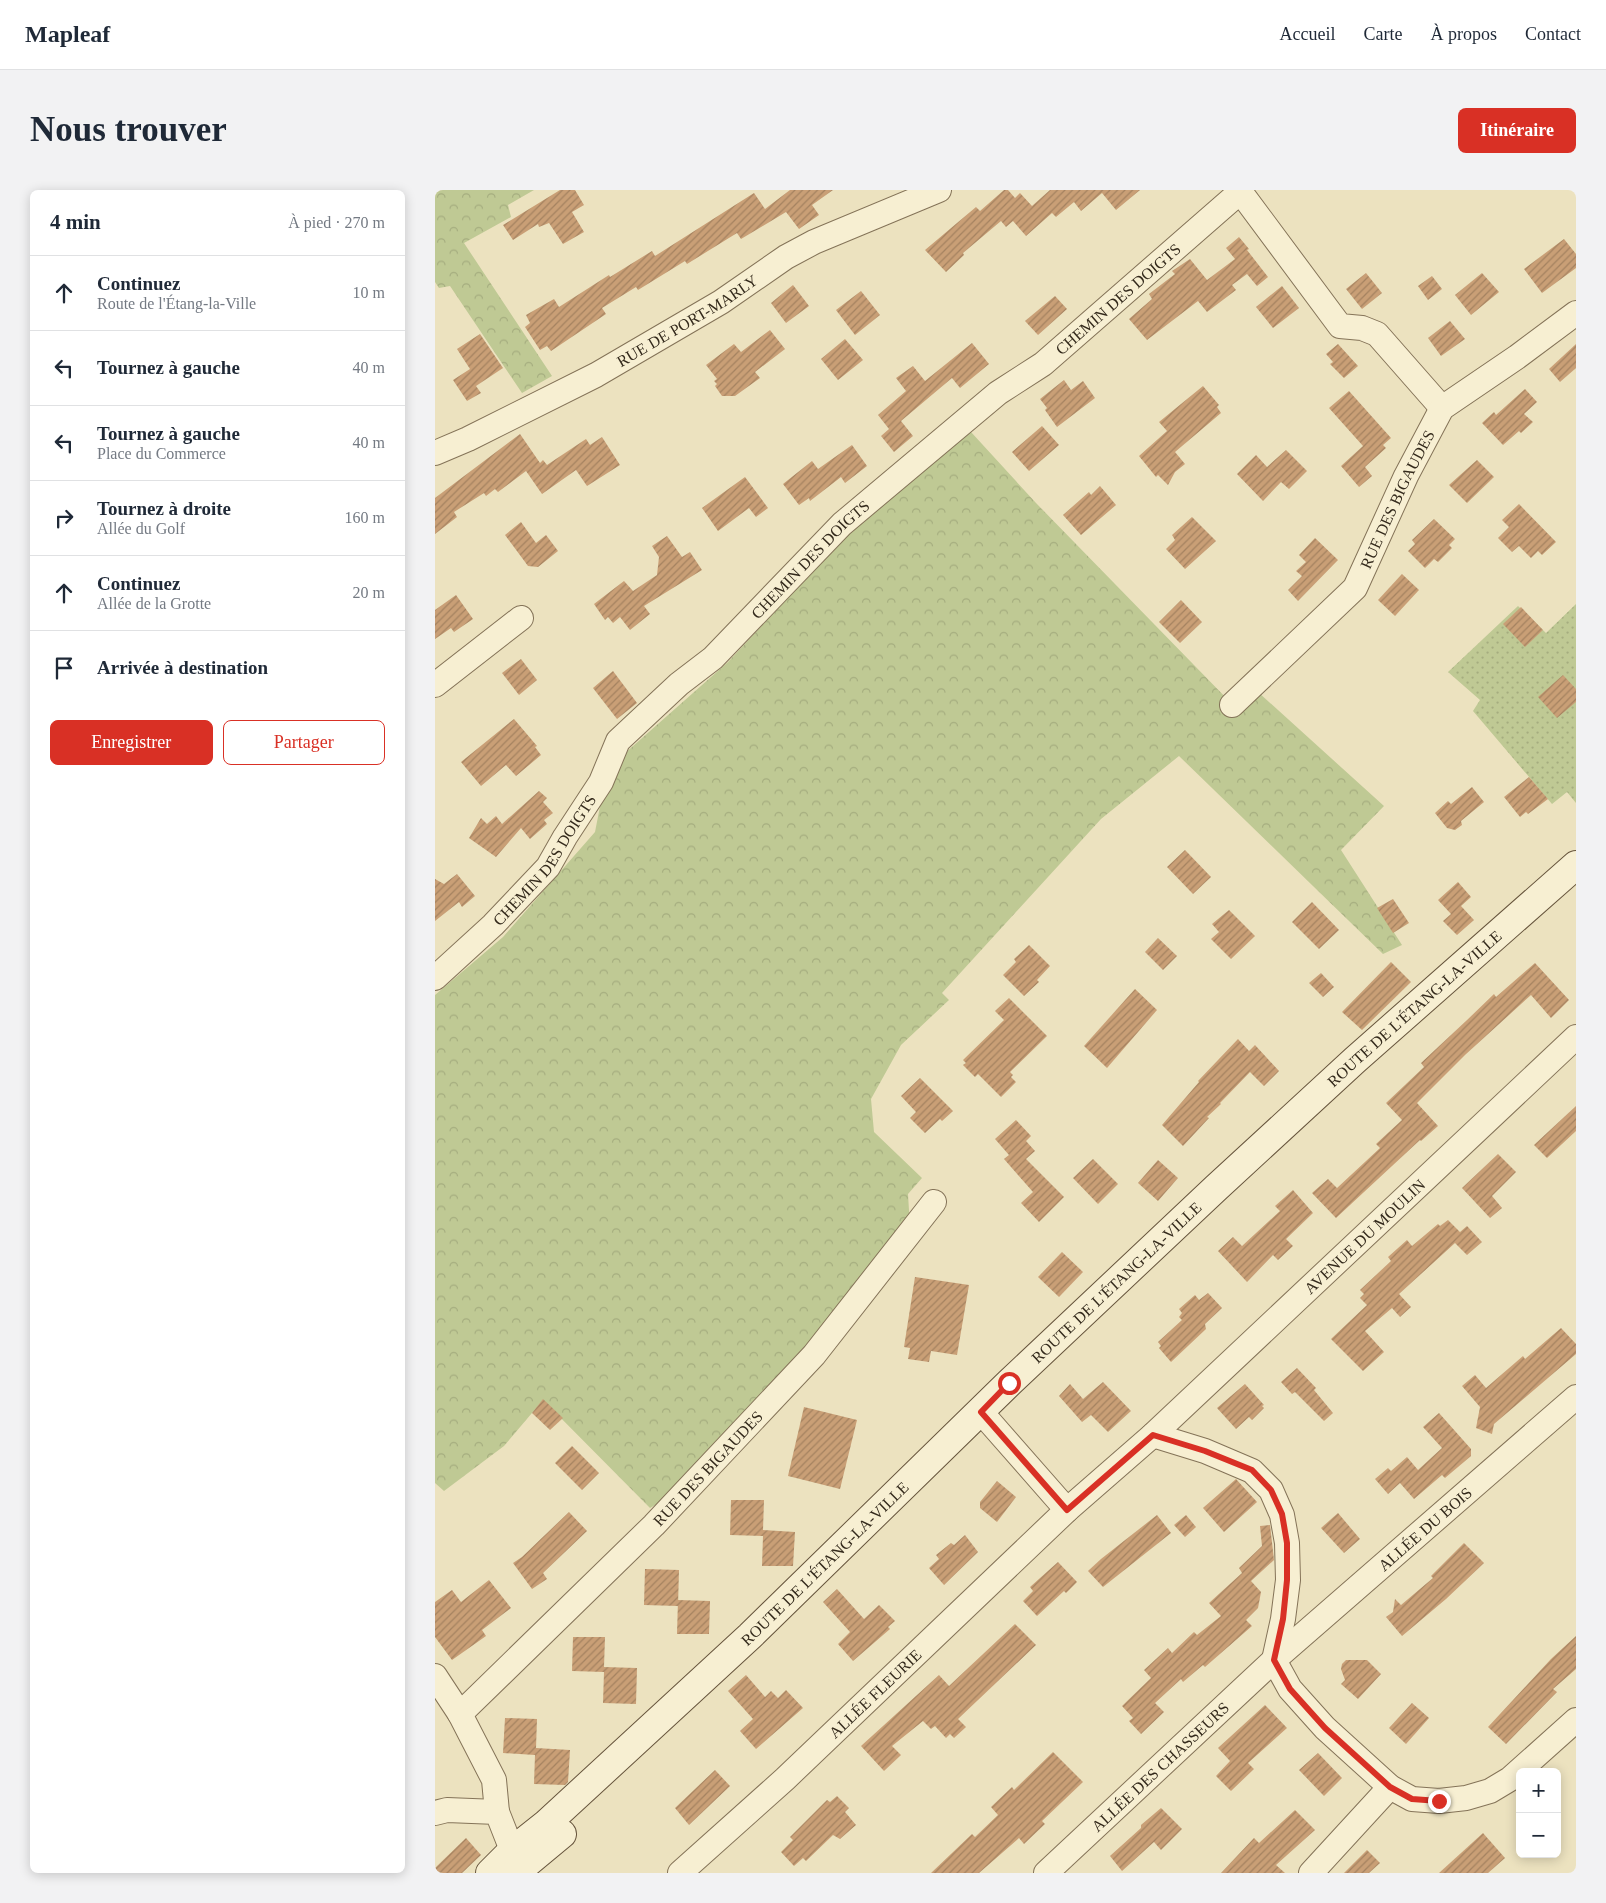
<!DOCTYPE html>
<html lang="fr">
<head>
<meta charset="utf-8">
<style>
	:root { --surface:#fff; --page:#f2f2f3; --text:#1f2937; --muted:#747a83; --line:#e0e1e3; --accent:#d93025 }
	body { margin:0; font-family:Georgia,serif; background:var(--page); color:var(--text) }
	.controls { position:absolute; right:15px; bottom:15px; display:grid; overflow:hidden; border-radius:8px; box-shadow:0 2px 12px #0003 }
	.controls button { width:45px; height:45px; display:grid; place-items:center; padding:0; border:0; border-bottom:1px solid var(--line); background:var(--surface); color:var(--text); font:25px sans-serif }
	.stop { position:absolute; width:15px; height:15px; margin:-11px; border:4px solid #d93025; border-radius:50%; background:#fff }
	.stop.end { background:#d93025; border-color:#fff; box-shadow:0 1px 5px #0008 }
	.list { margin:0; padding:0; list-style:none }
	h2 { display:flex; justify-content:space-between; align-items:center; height:65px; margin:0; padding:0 20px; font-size:21px }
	h2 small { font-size:16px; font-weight:400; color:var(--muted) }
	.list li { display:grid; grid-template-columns:32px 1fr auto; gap:15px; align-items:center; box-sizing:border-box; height:75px; padding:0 20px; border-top:1px solid var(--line) }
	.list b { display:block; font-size:19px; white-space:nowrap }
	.list p { margin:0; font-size:16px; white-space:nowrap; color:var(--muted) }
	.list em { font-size:16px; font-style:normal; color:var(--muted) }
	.actions { display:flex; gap:10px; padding:15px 20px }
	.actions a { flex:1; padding:11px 0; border:1px solid var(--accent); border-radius:8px; text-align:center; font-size:18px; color:var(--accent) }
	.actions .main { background:var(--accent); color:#fff }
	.icon { flex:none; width:28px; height:28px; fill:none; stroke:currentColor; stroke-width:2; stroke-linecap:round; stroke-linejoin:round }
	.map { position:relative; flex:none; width:1141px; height:1683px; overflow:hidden; border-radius:8px }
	header { display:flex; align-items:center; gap:30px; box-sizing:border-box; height:70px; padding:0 25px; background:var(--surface); border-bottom:1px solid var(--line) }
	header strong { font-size:24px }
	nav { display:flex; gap:28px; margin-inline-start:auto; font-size:18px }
	.intro { display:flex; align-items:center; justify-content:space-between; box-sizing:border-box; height:120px; padding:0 30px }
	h1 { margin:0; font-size:35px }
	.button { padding:12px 22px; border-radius:8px; background:var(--accent); color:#fff; font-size:18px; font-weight:700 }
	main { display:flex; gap:30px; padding:0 30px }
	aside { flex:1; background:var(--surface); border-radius:8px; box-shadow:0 2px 12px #0003 }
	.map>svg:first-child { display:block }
	.forest { fill:url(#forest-crowns) }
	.garden { fill:url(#garden-dots) }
	.building { fill:url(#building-hatch) }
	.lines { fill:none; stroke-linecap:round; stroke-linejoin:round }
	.street-casing { stroke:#847358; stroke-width:26 }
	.secondary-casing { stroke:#66543c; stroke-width:30 }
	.street { stroke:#f7efd2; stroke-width:24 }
	.secondary { stroke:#f7efd2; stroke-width:28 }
	.route { stroke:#d93025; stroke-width:6 }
	.labels { text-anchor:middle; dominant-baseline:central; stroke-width:4; stroke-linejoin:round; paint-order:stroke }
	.street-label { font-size:16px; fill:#342a1c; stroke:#f4eccf }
</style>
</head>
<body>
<header>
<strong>Mapleaf</strong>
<nav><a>Accueil</a><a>Carte</a><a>À propos</a><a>Contact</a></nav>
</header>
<div class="intro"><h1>Nous trouver</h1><a class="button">Itinéraire</a></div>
<main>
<aside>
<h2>4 min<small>À pied · 270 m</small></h2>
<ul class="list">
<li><svg class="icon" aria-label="ahead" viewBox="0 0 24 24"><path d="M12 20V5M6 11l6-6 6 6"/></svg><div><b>Continuez</b><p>Route de l'Étang-la-Ville</p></div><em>10 m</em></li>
<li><svg class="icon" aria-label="left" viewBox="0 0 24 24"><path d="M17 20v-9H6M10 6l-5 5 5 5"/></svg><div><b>Tournez à gauche</b></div><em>40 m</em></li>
<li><svg class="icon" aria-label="left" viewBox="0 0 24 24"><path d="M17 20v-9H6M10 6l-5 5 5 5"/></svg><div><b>Tournez à gauche</b><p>Place du Commerce</p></div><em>40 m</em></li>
<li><svg class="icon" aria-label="right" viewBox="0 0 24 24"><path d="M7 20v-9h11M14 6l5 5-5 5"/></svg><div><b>Tournez à droite</b><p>Allée du Golf</p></div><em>160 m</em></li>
<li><svg class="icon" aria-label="ahead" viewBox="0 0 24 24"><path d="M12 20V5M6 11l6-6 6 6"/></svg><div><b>Continuez</b><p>Allée de la Grotte</p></div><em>20 m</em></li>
<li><svg class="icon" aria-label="arrive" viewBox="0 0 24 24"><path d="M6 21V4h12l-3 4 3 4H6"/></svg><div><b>Arrivée à destination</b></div></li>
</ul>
<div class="actions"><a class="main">Enregistrer</a><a>Partager</a></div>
</aside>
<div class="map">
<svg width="1141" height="1683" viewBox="0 0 1141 1683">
	<defs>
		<pattern id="forest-crowns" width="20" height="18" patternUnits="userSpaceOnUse" patternTransform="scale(1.25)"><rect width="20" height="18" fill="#bfc994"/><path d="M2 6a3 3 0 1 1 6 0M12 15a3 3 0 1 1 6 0" fill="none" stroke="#a5ad7f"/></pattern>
		<pattern id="garden-dots" width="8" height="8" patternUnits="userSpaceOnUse" patternTransform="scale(1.25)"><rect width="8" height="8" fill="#bfc994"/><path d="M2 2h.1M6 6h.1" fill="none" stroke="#a5ad7f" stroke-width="1.8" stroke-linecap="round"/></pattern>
		<pattern id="building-hatch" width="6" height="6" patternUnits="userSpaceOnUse" patternTransform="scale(1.25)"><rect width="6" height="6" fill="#c99f76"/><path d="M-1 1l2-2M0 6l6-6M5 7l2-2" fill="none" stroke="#a48260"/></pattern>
	</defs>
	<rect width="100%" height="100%" fill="#ece2bf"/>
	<g class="forest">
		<polygon points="0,0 99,0 73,15 76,27 29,53 117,186 87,203 15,96 4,98 0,92"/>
		<polygon points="536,242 601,313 797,514 823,502 949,616 906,660 967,755 948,764 744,566 666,629 507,803 514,810 466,855 436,909 439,942 487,988 473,1004 475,1037 373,1167 232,1308 215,1318 108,1210 69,1256 9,1301 0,1293 0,805 68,747 160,642 168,601 189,564 293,472 415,341"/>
	</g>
	<polygon class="garden" points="1141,414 1141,613 1132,602 1117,614 1038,521 1045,510 1013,482 1083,416 1111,443"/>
	<g class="building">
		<polygon points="125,0 140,0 149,15 137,22 149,42 128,54 114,33 104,37 103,34 78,50 68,35"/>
		<polygon points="355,0 398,0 377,15 384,25 364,39 351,22 306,49 302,43 252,74 250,71 203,100 201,97 167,118 171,124 116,161 112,156 105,160 90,137 95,133 91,125 119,109 124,117 174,85 175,87 217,61 220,66 319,3 330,19"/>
		<polygon points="569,0 573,0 580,8 585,3 597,16 615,0 705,0 681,20 667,3 646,21 639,12 621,27 617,23 591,46 578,31 571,37 566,31 528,63 529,65 511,82 490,60 541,17 545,21"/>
		<polygon points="804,47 814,59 812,60 833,87 822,96 812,84 797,95 801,100 772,122 763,111 712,150 694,129 717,109 714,104 740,84 737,81 755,69 772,90 800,69 791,58"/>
		<polygon points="1129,49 1141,64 1141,78 1107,103 1089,79"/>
		<polygon points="931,83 947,103 927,119 911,99"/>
		<polygon points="1047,83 1064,102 1036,125 1020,105"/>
		<polygon points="997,86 1007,99 993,110 983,96"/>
		<polygon points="358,95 374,116 351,133 336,113"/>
		<polygon points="847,96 864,118 838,138 821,117"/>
		<polygon points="426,101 445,125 420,145 401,120"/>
		<polygon points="620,106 632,119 603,145 590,131"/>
		<polygon points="1015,131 1030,149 1006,166 993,148"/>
		<polygon points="335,140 350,159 320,182 325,188 300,206 287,206 280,196 282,194 279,191 282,189 271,175 299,154 306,162"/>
		<polygon points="45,144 68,178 41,196 46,203 32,211 18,190 35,179 22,159"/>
		<polygon points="410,149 428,170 403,190 386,169"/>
		<polygon points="537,153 554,174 525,198 517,188 466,231 478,246 459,262 446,246 454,239 443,225 471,201 461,188 478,176 490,191"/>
		<polygon points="903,154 923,176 909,188 895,174 898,172 891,164"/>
		<polygon points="1141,154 1141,178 1125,192 1114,179"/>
		<polygon points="629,190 636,200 648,191 660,208 622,237 610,220 612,218 605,209"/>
		<polygon points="768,196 784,215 782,217 786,223 740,262 750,274 740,282 733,295 723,285 721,287 704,266 732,241 724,232"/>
		<polygon points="1090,199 1102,212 1089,224 1098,232 1086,243 1084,241 1068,255 1047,233 1059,222 1061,225"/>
		<polygon points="914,201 956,248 948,255 951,258 930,277 937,286 924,297 906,276 928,256 894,218"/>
		<polygon points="607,236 624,255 594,281 577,262"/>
		<polygon points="85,244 105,273 108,270 112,275 151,249 155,255 167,247 185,275 152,296 141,280 107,304 91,281 63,302 60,299 51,306 49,303 19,322 22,327 0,344 0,308"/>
		<polygon points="417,255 432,276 410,293 406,287 375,311 374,308 364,315 348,294 377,271 383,279"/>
		<polygon points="851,260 872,281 854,299 846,292 828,311 802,284 821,265 832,277"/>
		<polygon points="1042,270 1059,287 1032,313 1014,295"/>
		<polygon points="310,287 333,318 321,327 314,318 283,341 267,318"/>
		<polygon points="665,296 681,315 646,345 628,325 654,302 656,305"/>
		<polygon points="1084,314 1121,352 1107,365 1103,361 1096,368 1084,356 1077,362 1063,348 1074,337 1067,330"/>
		<polygon points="757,327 781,351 750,379 731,359 740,350 737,345"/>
		<polygon points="999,329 1020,349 1014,355 1017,358 1003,372 999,369 990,378 973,361 980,354 977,350"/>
		<polygon points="86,332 101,353 111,345 123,361 103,377 93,376 70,345"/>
		<polygon points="232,346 247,367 255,362 267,380 209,416 215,424 195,440 185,427 178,433 173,427 170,430 159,414 189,391 198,401 222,385 224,367 217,356"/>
		<polygon points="880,348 903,370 863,411 853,400 867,386 861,381 871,372 864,365"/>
		<polygon points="967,384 984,400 960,426 943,410"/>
		<polygon points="21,405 38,429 19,442 16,438 0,449 0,420"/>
		<polygon points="746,410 767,432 745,453 724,432"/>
		<polygon points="1086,417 1108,440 1090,457 1068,434"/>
		<polygon points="86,469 102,490 84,505 67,483"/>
		<polygon points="178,481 202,513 182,529 158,498"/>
		<polygon points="1128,485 1141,499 1141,512 1122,528 1103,507"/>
		<polygon points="79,529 102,556 100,557 106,565 81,586 71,575 46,596 26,572"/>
		<polygon points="1094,587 1113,609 1093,624 1091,622 1085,627 1069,607"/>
		<polygon points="1037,597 1049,612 1026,631 1027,635 1020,640 1012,638 1000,623 1013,611 1016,614"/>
		<polygon points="104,601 112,608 108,612 118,623 109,630 112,634 95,649 86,638 61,667 34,648 46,628 52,634 61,626 67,634"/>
		<polygon points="750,660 776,687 758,704 732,677"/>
		<polygon points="22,684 40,706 27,717 24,712 0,731 0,689 9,694"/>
		<polygon points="1023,692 1036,707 1026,716 1039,730 1022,745 1008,731 1016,724 1003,710"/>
		<polygon points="958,709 974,733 958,743 942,718"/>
		<polygon points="877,712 904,740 884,759 857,732"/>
		<polygon points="794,720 820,746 796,769 776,749 784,742 777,734"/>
		<polygon points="723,748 742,766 728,780 710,762"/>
		<polygon points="594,755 615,776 602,790 604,792 589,806 568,785 581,772 579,769"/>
		<polygon points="956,772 976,792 927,840 907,822"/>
		<polygon points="1100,773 1134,810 1116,828 1096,805 1030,865 982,913 1003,936 986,951 985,950 901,1028 877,1003 893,989 902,998 945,958 941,954 967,930 951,913 989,877 986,873 1031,831 1059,804 1061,807"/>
		<polygon points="886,783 899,797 888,807 874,793"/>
		<polygon points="700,799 722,820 672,878 649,856"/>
		<polygon points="574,808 612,846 575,882 578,885 576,887 581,892 566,907 543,884 540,887 528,875 531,873 528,870 569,830 560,821"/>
		<polygon points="803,849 814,861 820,855 844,881 829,896 815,882 785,913 786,914 772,927 774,928 748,956 727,935 764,892 763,891"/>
		<polygon points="485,888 518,921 507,931 505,929 490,943 475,928 481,922 466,906"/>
		<polygon points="1141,916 1141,941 1112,968 1099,955"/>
		<polygon points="581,930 596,946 591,951 600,961 591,969 629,1007 604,1032 586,1013 598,1002 569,969 574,965 560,949"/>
		<polygon points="1063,964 1081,982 1057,1006 1067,1018 1055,1028 1027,998"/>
		<polygon points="658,969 683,994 663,1014 638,988"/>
		<polygon points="723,970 743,988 723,1011 703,993"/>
		<polygon points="858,1000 878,1023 851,1049 858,1056 843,1070 838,1065 812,1092 783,1061 798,1047 807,1056 845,1021 840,1016"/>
		<polygon points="1013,1030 1025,1042 1032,1036 1047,1052 1032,1065 1020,1053 964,1104 976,1117 965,1127 957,1118 930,1141 949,1162 928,1181 896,1149 932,1115 925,1108 929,1104 925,1100 956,1071 953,1067 972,1050 977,1056 1003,1034 1005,1036"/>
		<polygon points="627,1062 648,1082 624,1107 603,1087"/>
		<polygon points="480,1087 534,1095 522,1165 496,1161 494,1172 473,1169 475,1158 469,1157"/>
		<polygon points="773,1103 787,1118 770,1134 771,1139 736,1172 724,1158 726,1156 723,1152 747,1130 744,1127 747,1123 744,1119 760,1105 764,1110"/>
		<polygon points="1126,1138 1141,1154 1141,1164 1059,1234 1057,1244 1041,1238 1045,1217 1027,1196 1040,1185 1051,1198 1088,1166 1090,1169"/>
		<polygon points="862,1178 881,1198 879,1200 898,1223 889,1231 860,1202 857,1204 846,1192"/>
		<polygon points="668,1192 696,1221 673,1242 656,1225 647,1232 624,1206 635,1194 648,1209"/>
		<polygon points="810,1194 829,1215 827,1216 829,1218 817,1230 814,1227 801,1239 782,1218"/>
		<polygon points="108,1209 128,1228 115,1240 97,1223"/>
		<polygon points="369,1217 422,1230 405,1299 353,1286"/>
		<polygon points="1004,1223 1036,1259 1036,1266 1010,1288 1007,1285 979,1309 965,1293 953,1304 940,1289 953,1278 956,1281 972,1267 983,1280 1007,1258 988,1237"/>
		<polygon points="137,1256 164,1283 147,1300 120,1273"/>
		<polygon points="801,1289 822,1312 789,1342 768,1318"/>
		<polygon points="562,1291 581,1307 562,1332 545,1318 545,1312"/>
		<polygon points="296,1310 329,1310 328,1340 360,1342 358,1376 327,1376 328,1346 295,1345"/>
		<polygon points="134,1322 152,1341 108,1383 112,1389 97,1399 78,1373 87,1367"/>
		<polygon points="903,1323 925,1349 909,1363 886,1338"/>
		<polygon points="722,1325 736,1343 668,1397 653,1381 666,1369"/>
		<polygon points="751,1325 761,1337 750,1347 739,1335"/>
		<polygon points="835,1335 839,1370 816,1391 826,1402 823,1418 811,1430 817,1436 770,1477 768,1475 748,1492 746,1489 720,1513 729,1522 706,1544 694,1531 698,1528 687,1516 716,1488 709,1480 733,1458 737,1463 759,1442 762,1445 786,1426 774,1413 807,1383 804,1378 827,1356 825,1336"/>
		<polygon points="530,1345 543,1362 509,1395 494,1378 504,1369 501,1365 516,1353 519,1355"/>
		<polygon points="1029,1353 1049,1373 1011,1409 967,1446 951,1427 958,1422 960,1409 966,1415 998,1388 996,1386"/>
		<polygon points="623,1372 642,1392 631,1403 629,1401 602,1426 588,1411 598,1401 595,1397"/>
		<polygon points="210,1379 244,1380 243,1416 209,1415"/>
		<polygon points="54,1390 76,1418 47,1440 51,1446 17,1470 0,1447 0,1412 17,1400 26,1412"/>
		<polygon points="402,1399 429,1429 444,1415 460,1431 453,1437 455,1439 418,1471 403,1454 415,1442 388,1412"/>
		<polygon points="243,1410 275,1411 274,1444 242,1444"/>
		<polygon points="580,1434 601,1455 523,1529 531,1537 519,1548 515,1544 511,1548 500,1536 496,1539 488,1531 457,1556 466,1565 449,1581 426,1556 504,1485 514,1496"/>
		<polygon points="1141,1446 1141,1479 1118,1499 1122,1502 1071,1554 1053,1537 1116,1469"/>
		<polygon points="138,1447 170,1447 169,1477 202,1478 201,1514 168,1513 169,1482 137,1481"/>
		<polygon points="911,1470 932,1470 946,1484 923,1509 906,1494 910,1490 906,1479 907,1474"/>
		<polygon points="311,1485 330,1507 336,1501 343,1508 351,1500 368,1518 321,1559 305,1541 318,1529 293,1501"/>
		<polygon points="977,1513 994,1528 971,1554 954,1538"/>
		<polygon points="830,1515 852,1538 813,1573 819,1579 796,1601 781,1586 795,1571 783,1558"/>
		<polygon points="70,1528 102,1529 101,1558 135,1560 133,1592 130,1595 99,1594 100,1565 68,1563"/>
		<polygon points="618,1562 648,1592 607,1631 610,1634 589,1654 584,1648 544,1683 496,1683 537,1644 540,1647 563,1625 556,1617 577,1597 579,1600"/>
		<polygon points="883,1563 907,1588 889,1606 864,1580"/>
		<polygon points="280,1580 295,1596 254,1635 240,1618"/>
		<polygon points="402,1606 414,1618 410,1622 421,1635 405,1649 398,1645 371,1671 368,1668 359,1676 346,1662 358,1650 355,1647 392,1610 395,1612"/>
		<polygon points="726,1618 747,1639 726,1660 719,1652 687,1681 675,1666 706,1638 706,1635"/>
		<polygon points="860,1620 880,1640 841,1675 850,1683 786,1683 819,1648 824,1653"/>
		<polygon points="1048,1643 1070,1668 1053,1683 1004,1683"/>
		<polygon points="31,1648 46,1665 27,1683 0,1683 0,1678"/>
		<polygon points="932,1660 945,1673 934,1683 909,1683"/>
	</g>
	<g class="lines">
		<g class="street-casing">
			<g id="street">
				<polyline points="804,0 905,136 927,138 942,144 1007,218"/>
				<path id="s1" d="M0 263 33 249 161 185 286 112 351 67 379 52 504 0"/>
				<polyline points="0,495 86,428"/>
				<path id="s2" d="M797 515 920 398 971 286 1007 218 1082 167 1141 123"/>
				<path id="s3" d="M0 788 58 735 113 677 130 647 166 592 183 551 244 494 278 468 407 334 563 203 608 174 805 2"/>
				<polyline points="546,1222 632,1320"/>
				<polyline points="718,1245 770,1261 817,1281 836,1300 847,1325 852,1353 853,1390 848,1429 839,1470 855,1499 890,1538 955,1597 977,1609 1004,1611 1031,1608 1055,1601 1075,1589 1141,1530"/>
				<polyline points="0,1486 25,1524 59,1590 62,1622"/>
				<path id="s4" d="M25 1524 219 1335 379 1165 499 1012"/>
				<polyline points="0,1623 12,1620 62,1622 84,1678"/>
				<path id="s5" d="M245 1683 350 1589 632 1320 718 1245 1141 847"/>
				<path id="s6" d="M611 1683 839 1470 1141 1207"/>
				<polyline points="876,1683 955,1597"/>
			</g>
		</g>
		<g class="secondary-casing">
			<g id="secondary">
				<path id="s7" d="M55 1683 77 1661 111 1634 315 1446 574 1193 781 998 920 870 1141 675"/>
				<polyline points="80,1683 127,1644"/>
			</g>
		</g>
		<use href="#street" class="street"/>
		<use href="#secondary" class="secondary"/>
	</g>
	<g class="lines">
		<polyline class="route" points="574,1193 546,1222 632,1320 718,1245 770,1261 817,1280 836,1300 847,1324 852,1353 852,1390 848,1429 839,1470 855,1499 890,1538 955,1597 977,1609 1004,1611"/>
	</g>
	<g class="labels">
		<g class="street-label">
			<text stroke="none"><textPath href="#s3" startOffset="972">CHEMIN DES DOIGTS</textPath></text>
			<text stroke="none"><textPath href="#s1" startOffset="285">RUE DE PORT-MARLY</textPath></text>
			<text stroke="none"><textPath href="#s2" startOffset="268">RUE DES BIGAUDES</textPath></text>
			<text stroke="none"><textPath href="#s3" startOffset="568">CHEMIN DES DOIGTS</textPath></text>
			<text stroke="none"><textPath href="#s3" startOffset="162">CHEMIN DES DOIGTS</textPath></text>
			<text stroke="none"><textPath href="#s7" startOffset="1266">ROUTE DE L'ÉTANG-LA-VILLE</textPath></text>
			<text stroke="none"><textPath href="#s5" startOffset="935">AVENUE DU MOULIN</textPath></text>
			<text stroke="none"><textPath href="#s7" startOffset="861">ROUTE DE L'ÉTANG-LA-VILLE</textPath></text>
			<text stroke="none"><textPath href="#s4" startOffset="349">RUE DES BIGAUDES</textPath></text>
			<text stroke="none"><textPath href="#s6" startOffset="512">ALLÉE DU BOIS</textPath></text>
			<text stroke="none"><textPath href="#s7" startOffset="456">ROUTE DE L'ÉTANG-LA-VILLE</textPath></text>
			<text stroke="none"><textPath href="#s5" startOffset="265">ALLÉE FLEURIE</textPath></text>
			<text stroke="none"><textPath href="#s6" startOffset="156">ALLÉE DES CHASSEURS</textPath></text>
		</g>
	</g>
</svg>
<div class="controls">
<button>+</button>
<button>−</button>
</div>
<div class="stop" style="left:574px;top:1193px"></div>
<div class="stop end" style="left:1004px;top:1611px"></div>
</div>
</main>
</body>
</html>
